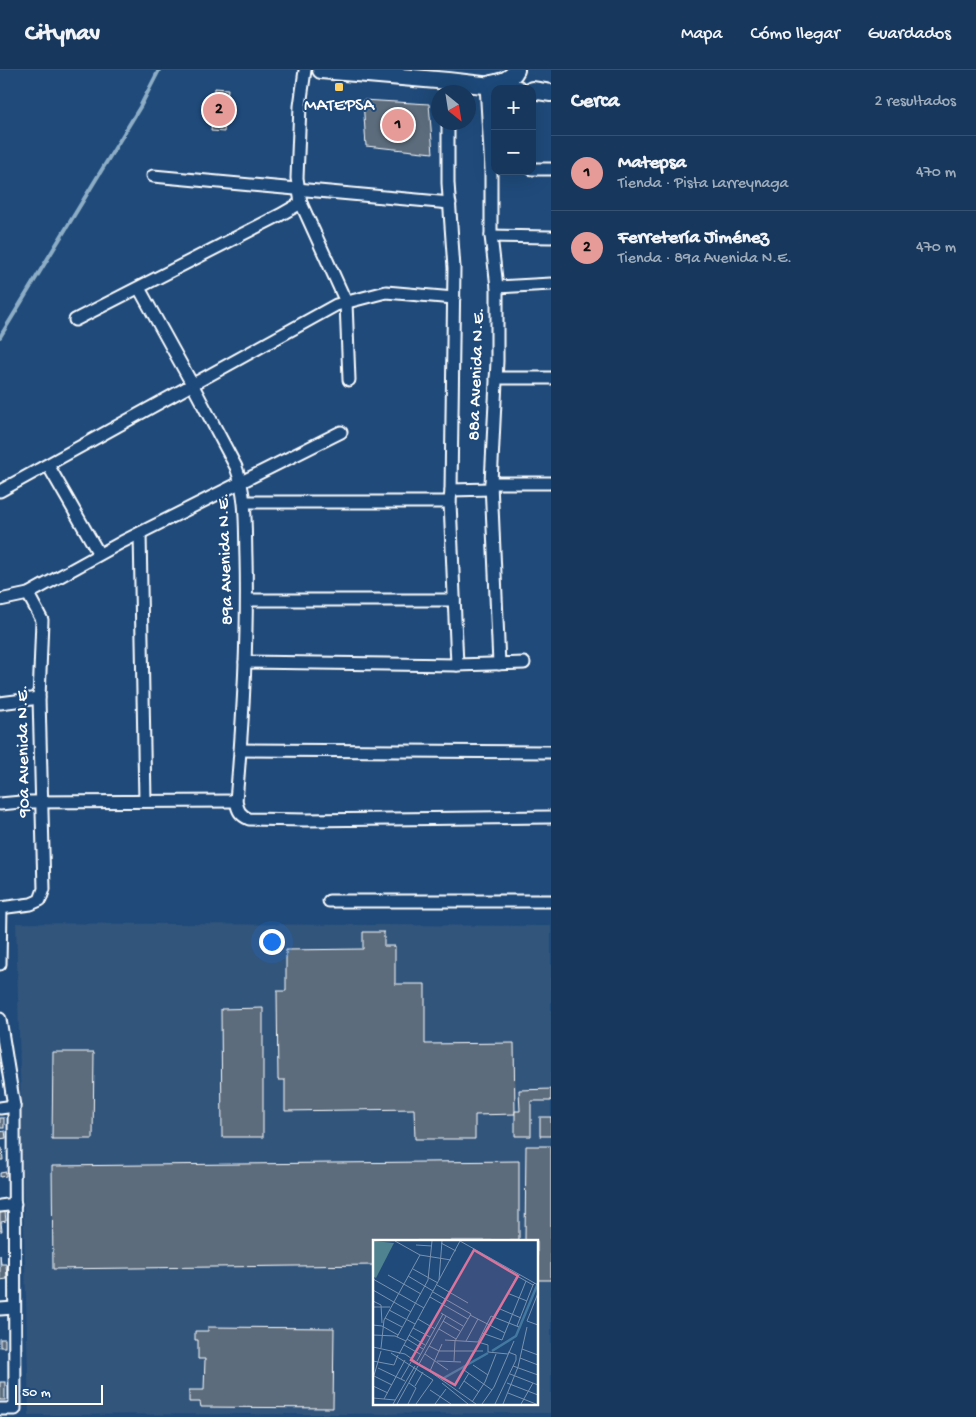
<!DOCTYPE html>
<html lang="es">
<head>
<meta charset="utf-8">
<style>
	:root { --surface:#17385c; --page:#244365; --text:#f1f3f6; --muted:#9eacbb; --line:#365272; --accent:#e69b98 }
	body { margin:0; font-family:"Gochi Hand",sans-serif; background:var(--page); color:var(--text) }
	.controls { position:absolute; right:15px; top:15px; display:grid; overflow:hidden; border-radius:10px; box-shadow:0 5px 20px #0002 }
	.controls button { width:45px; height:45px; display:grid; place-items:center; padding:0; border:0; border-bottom:1px solid var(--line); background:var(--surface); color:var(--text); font:25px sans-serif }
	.compass { position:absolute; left:431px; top:15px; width:45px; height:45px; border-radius:50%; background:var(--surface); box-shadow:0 5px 20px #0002; rotate:150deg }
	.scale { position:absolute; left:15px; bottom:12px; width:88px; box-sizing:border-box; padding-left:5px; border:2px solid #fff; border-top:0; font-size:14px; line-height:18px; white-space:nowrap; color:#fff; -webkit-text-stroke:4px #1f4a7a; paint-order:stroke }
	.you { position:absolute; left:271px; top:871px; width:18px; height:18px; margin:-12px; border:4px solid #fff; border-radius:50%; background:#1a73e8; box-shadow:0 0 0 8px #1a73e833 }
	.badge { display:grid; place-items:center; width:32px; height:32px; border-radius:50%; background:var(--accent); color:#111; font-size:16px; font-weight:700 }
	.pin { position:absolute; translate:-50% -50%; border:2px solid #fff; box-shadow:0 1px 5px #0006 }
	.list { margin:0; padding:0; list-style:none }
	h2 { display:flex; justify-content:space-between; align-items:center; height:65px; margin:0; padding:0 20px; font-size:21px }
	h2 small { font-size:16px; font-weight:400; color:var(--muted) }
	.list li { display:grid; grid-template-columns:32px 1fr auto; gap:15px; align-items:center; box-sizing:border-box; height:75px; padding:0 20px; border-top:1px solid var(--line) }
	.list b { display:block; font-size:19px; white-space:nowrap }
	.list p { margin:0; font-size:16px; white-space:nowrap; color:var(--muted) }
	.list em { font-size:16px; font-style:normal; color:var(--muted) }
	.map { position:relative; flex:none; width:551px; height:1347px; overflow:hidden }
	header { display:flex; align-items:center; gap:30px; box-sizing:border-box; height:70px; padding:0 25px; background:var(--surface); border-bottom:1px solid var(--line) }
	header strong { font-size:24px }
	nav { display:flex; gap:28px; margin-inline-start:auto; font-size:18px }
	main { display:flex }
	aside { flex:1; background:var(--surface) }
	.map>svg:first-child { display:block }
	.built { fill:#31547b; fill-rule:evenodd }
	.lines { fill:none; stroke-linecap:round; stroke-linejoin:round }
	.stream { stroke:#8eaec6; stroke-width:4 }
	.building { fill:#5c6c7c; stroke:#fff }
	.street-casing { stroke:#fff; stroke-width:15 }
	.secondary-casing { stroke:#fff; stroke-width:20 }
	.street { stroke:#1f4a7a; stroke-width:11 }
	.secondary { stroke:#1f4a7a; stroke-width:16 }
	.poi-dot { fill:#ffd166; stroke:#1f4a7a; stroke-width:2 }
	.labels { text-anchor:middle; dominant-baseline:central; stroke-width:4; stroke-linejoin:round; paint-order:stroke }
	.poi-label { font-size:18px; fill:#fff; stroke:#1f4a7a }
	.street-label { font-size:18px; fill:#fff; stroke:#1f4a7a }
	.inset-river { fill:none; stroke:#4378a0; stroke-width:2.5 }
	.inset-road { fill:none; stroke:#7992af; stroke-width:1 }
	.view { fill:#da749d; fill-opacity:0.15; stroke:#da749d; stroke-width:2.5 }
	.inset-edge { fill:none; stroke:#fff; stroke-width:2.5 }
</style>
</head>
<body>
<header>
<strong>Citynav</strong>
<nav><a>Mapa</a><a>Cómo llegar</a><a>Guardados</a></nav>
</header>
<main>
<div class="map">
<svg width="551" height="1347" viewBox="0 0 551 1347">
	<rect width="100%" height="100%" fill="#1f4a7a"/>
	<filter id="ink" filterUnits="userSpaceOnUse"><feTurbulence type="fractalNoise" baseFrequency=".02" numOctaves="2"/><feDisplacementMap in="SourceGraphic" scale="10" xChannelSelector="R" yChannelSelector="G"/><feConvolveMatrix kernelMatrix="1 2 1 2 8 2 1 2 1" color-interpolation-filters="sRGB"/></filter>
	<g filter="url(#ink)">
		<path class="built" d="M16 853 551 856V1343L29 1345ZM375 1171H537V1333H375Z"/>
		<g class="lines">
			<polyline class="stream" points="0,267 140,37 159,0"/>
		</g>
		<g class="building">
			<polygon points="215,18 228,19 224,62 211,61"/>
			<polygon points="363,30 429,34 433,83 366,76"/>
			<polygon points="363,862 384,862 384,876 395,876 395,914 425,914 425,974 514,973 515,1044 475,1045 475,1069 415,1069 414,1039 285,1041 285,1010 278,1010 277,921 286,921 286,880 363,879"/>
			<polygon points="263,938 263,1067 222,1067 221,939"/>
			<polygon points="53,982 94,982 93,1069 52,1069"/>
			<polygon points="551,1019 551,1031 531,1031 531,1066 515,1066 515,1041 520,1041 519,1020"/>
			<rect x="540" y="1047" width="11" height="19"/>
			<rect x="0" y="1048" width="4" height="10"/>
			<polygon points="5,1061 6,1068 0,1069 0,1062"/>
			<polygon points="526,1076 551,1076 551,1210 537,1210 537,1171 525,1171"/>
			<polygon points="0,1078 2,1078 3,1090 0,1090"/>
			<polygon points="519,1091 519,1171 375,1171 375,1195 53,1199 52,1096"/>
			<polygon points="6,1102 6,1106 0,1107 0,1103"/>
			<polygon points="0,1142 5,1142 6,1151 1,1152 2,1161 0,1161"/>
			<polygon points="0,1185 1,1194 6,1194 7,1209 0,1210"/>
			<polygon points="208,1257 334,1258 333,1338 201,1337 200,1332 189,1332 189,1320 204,1320 205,1289 198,1289 198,1270 195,1270 195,1261 208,1261"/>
			<rect x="0" y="1269" width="5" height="8"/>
			<rect x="0" y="1312" width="5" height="18"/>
		</g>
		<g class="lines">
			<g class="street-casing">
				<g id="street">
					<polyline points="305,0 300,36 297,108 301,133 346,232 349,310"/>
					<polyline points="486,15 491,99 491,166 497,217 497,291 491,413 499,594"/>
					<polyline points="448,52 448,113 454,198 451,420 450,432 457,595"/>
					<polyline points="532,99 551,99"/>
					<polyline points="153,106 450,133"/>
					<polyline points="491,166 551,167"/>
					<polyline points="497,217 551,214"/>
					<path d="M139 218 192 314 236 397C247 427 245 457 246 488 248 569 243 651 236 731 238 741 240 745 249 749L306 750 551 747"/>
					<polyline points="75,250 280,145 301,133"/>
					<polyline points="496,308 551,308"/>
					<polyline points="48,395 99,484"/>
					<polyline points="491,413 551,413"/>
					<polyline points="451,420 491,419"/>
					<polyline points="0,421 336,235 386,222 454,228"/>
					<polyline points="245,432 450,432"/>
					<polyline points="140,463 145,731"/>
					<polyline points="0,530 28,524 122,472 341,362"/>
					<polyline points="247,530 454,530"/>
					<polyline points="245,592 457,595 524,593"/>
					<polyline points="0,633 39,628"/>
					<polyline points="241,680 551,682"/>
					<polyline points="0,734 21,732 236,731"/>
					<polyline points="329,831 551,831"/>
					<polyline points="0,838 31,834 40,830 44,819 39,628 42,550 28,524"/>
					<polyline points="0,894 1,838"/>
					<polyline points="0,949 14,1036 15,1339 0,1339"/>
					<polyline points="0,1038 14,1036"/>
					<polyline points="0,1136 15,1134"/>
					<polyline points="0,1239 14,1238"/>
				</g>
			</g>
			<g class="secondary-casing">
				<g id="secondary">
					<polyline points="321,0 448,11 518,19"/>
					<path d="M491 14C501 12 511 10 516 0"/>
					<polyline points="532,20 551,23"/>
				</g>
			</g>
			<use href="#street" class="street"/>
			<use href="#secondary" class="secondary"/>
		</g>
	</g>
	<rect class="poi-dot" x="334" y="12" width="10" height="10" rx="2.5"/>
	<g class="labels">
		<g class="poi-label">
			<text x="339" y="36">MATEPSA</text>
		</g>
		<g class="street-label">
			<text transform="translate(477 304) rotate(-88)">88a Avenida N.E.</text>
			<text transform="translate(226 489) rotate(-92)">89a Avenida N.E.</text>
			<text transform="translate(24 681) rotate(-91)">90a Avenida N.E.</text>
		</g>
	</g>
	<g transform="translate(373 1170)">
		<rect width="165" height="165" fill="#1f4a7a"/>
		<path d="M0 1 21 3 3 38 0 36Z" fill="#4f8390"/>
		<path class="inset-river" d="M119 111 143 96 165 43M69 139 115 113"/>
		<path class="inset-road" d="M22 1 47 15 78 20M87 1 165 45M68 3 83 11M43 5 59 6M40 29 65 43M15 35 48 54M35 36 60 51M0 39 51 68M66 40 69 1M64 45 95 63M0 50 38 72M60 52 98 74 82 101 81 121M134 53 154 61M165 53 154 81 165 85M57 57 95 79M0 61 8 65 9 83M0 67H17M127 69 148 78M16 70 42 84M68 73 90 86M97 75 132 93M122 77 144 36 160 45 162 43M12 78 29 87M45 79 62 89M70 81 87 91M0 85 9 86 25 95M144 86 160 45M40 88 57 97M66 89 83 99M109 93 129 100 153 41M0 95 22 96 33 101M36 95 52 105M24 97 55 40 59 1M34 99 50 109M72 100 105 102 115 105V112L135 114M93 101 105 79M105 102 118 76 146 87M31 105 47 114M56 106 66 111H110M0 107 32 114 103 164M8 108 11 80 47 15M149 109 165 115M18 113 60 140 43 164M26 114 87 1M52 114 75 130M147 118 165 125M0 121 21 125 25 115M44 121 70 74M64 121 88 122M46 124 73 76M100 125 115 135M140 126 165 135M5 128 32 141M91 130 119 150M57 131 69 104M137 134 165 145M1 136 19 145M0 139 8 111M28 139 38 122M91 141 106 152M69 143 95 164M134 143 165 155M0 146 15 153M42 146 50 132M86 149 96 133M57 150 78 164M135 153 163 164M0 158 22 160M11 159 32 120M99 162 112 142 123 114M20 164 42 126M24 164 45 126M35 164 43 148 36 143M62 164 73 149M109 164 121 147 141 101M122 164 143 120V115L135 112M130 164 145 127 154 87M148 164 160 143"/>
		<path class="view" d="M101 10 145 36 82 145 38 120Z"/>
		<rect width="165" height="165" class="inset-edge"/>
	</g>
</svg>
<div class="controls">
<button>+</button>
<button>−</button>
</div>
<svg class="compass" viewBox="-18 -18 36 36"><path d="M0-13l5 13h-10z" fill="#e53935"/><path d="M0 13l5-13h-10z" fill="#9eacbb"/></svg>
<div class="scale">50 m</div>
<div class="you"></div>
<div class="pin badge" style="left:398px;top:55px">1</div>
<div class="pin badge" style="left:219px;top:40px">2</div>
</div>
<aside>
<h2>Cerca<small>2 resultados</small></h2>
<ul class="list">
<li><span class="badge">1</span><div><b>Matepsa</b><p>Tienda · Pista Larreynaga</p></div><em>470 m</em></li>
<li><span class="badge">2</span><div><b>Ferretería Jiménez</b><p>Tienda · 89a Avenida N.E.</p></div><em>470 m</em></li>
</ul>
</aside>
</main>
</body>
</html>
